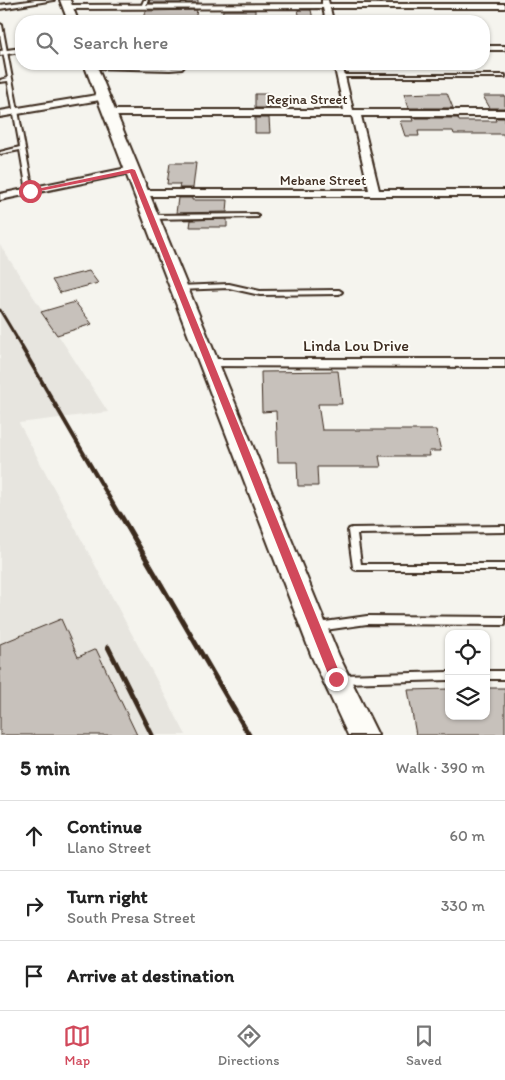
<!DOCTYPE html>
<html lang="en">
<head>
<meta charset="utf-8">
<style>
	:root { --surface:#fff; --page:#f2f2f2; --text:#222; --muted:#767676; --line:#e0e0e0; --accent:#d1495b }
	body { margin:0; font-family:Itim,sans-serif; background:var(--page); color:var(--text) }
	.controls { position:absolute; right:15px; bottom:15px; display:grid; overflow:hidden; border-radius:10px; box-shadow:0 1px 4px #0004 }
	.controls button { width:45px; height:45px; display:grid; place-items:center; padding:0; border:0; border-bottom:1px solid var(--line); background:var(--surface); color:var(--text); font:25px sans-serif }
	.stop { position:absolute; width:15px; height:15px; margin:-11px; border:4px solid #d1495b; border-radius:50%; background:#fff }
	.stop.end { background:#d1495b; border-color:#fff; box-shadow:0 1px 5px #0008 }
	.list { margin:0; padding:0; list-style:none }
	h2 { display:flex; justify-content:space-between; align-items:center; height:65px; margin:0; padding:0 20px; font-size:21px }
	h2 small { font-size:16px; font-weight:400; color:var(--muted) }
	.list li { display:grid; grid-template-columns:32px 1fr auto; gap:15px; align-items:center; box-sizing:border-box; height:70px; padding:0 20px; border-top:1px solid var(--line) }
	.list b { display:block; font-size:19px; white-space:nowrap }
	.list p { margin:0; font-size:16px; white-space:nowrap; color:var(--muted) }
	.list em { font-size:16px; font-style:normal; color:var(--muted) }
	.icon { flex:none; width:28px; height:28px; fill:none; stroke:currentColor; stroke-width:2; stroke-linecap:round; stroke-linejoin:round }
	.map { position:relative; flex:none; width:505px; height:735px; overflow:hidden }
	.search { position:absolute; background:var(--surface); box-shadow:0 1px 4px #0004; left:15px; right:15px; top:15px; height:55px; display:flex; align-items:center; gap:12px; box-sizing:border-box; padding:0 18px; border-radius:20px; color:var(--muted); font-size:19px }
	.sheet { height:275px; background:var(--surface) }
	nav { display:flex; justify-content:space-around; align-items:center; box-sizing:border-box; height:70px; border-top:1px solid var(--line); background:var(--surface); font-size:14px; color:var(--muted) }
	nav a { display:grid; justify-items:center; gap:2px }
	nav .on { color:var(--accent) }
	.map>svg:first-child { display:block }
	.built { fill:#e7e5df }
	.building { fill:#c7c1bb; stroke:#3b2a1e }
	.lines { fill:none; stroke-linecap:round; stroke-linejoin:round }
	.lane-casing { stroke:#3b2a1e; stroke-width:4 }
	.street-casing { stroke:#3b2a1e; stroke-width:4 }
	.secondary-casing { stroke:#3b2a1e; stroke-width:4 }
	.lane { fill:#fdfcf7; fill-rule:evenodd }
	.street { fill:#fdfcf7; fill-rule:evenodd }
	.secondary { fill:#fdfcf7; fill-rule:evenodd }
	.rail-far2 { stroke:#3b2a1e; stroke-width:3 }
	.rail-far1 { stroke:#3b2a1e; stroke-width:4 }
	.rail { stroke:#3b2a1e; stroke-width:5 }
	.route { fill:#d1495b }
	.labels { text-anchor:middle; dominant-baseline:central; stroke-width:4; stroke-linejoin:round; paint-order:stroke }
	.far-street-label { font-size:14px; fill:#3b2a1e; stroke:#fdfcf7 }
	.street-label { font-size:16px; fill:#3b2a1e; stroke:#fdfcf7 }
</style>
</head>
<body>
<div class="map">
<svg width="505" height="735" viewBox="0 0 505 735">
	<rect width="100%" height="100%" fill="#f5f4ee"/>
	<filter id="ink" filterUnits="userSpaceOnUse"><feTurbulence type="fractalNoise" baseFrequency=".02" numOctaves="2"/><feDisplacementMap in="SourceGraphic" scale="10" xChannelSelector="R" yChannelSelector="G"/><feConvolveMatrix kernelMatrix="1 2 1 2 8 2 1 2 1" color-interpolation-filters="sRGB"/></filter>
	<g filter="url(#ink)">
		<polygon class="built" points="0,245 108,412 19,423 186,735 0,735"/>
		<g class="building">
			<polygon points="150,0 198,0 198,3 149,3"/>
			<polygon points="197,10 195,20 161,20 161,18 144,18 146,11"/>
			<polygon points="223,10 255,10 255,20 222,20"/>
			<polygon points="298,10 311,10 313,19 300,19"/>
			<polygon points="431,93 447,93 453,108 409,108 404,94"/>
			<polygon points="255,94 268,94 269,108 255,108"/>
			<polygon points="483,96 505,96 505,108 490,108"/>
			<polygon points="255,118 269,118 270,133 255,133"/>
			<polygon points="412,118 458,118 459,121 496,121 495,118 505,118 505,138 503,134 454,134 453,131 418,131 419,136 405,136 400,121 413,121"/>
			<polygon points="170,163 196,163 193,188 179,188 180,184 167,184"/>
			<polygon points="178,198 192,198 192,200 228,200 227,212 176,213"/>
			<polygon points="227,219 227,227 190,227 191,220"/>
			<polygon points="89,271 98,283 60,293 52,280"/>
			<polygon points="75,302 92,324 57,335 41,312"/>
			<polygon points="338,371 342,404 318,404 322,430 436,430 441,451 429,451 430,456 379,456 381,467 317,467 318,486 298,486 297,462 278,462 276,411 262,412 261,372"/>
			<polygon points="61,619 78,657 96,649 137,735 0,735 0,644"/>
			<polygon points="486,688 505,688 505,735 416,735 408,690 449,689 449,716 486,716"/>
		</g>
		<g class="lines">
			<g class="lane-casing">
				<g id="lane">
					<polygon points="144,0 148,0 145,7 143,8 141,7"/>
					<polygon points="0,24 2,25 33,191 30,193 27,191 20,150 0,154 0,152 20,147 8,81 0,82 0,80 8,78 0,35"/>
					<polygon points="182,64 186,64 182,69 170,70 91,68 89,67 91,66 102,65 170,68 180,67"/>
					<polygon points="340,75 505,75 505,77 341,77 339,76"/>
					<polygon points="256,214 258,215 258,217 150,219 147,217 150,215"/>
					<polygon points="229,284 260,291 339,290 342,292 339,294 260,295 229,288 178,290 175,288 178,286"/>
					<polygon points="505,526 505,532 357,534 361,564 505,564 505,570 357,570 354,569 353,567 348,531 349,529 352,528"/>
					<polygon points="367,616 505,617 505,625 367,624 318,631 315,630 313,627 315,624 318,623"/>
					<rect x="486" y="671" width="19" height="8"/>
					<polygon points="449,672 449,680 342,683 339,682 337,679 339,676 342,675"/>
				</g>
			</g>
			<g class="street-casing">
				<g id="street">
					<polygon points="36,0 54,0 0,9 0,5"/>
					<polygon points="322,0 328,0 329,4 505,4 505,8 330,8 333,21 326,21 323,8 68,9 65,7 68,5 322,4"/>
					<rect x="484" y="46" width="21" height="4"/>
					<polygon points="21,48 21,52 0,55 0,51"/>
					<polygon points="334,64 342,64 353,110 505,110 505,116 361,116 379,190 505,190 505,196 140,196 135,193 140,190 369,190 352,116 109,116 105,113 109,110 344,110"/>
					<polygon points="103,94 106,95 106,99 0,117 0,111"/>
					<polygon points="132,167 137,170 136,172 0,200 0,194"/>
					<polygon points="208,359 505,359 505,367 203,366 201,363"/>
				</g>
			</g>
			<g class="secondary-casing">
				<g id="secondary">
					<polygon points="60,0 70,0 78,21 68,21"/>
					<polygon points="84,64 96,64 339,656 378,735 348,735 312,657"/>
				</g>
			</g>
			<use href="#lane" class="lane"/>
			<use href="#street" class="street"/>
			<use href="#secondary" class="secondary"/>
			<polyline class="rail-far2" points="0,310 18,340"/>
			<polyline class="rail-far1" points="17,339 120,516"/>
			<g class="rail">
				<polyline points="120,514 249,735"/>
				<polyline points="108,647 152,735"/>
			</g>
		</g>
	</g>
	<polygon class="route" points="132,169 135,170 342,679 340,683 336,684 332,683 330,679 130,173 30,193 27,191"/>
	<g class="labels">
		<g class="far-street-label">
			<text x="307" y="99">Regina Street</text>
			<text x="323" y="180">Mebane Street</text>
		</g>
		<g class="street-label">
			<text x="356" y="345">Linda Lou Drive</text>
		</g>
	</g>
</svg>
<div class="controls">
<button><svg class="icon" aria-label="locate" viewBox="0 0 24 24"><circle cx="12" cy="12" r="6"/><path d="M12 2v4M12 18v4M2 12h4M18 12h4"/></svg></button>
<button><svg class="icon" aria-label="layers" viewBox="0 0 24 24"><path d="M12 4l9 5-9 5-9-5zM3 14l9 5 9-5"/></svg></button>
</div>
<div class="stop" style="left:30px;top:191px"></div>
<div class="stop end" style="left:336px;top:679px"></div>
<div class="search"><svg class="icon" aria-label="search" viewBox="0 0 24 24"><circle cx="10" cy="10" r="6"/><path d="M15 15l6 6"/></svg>Search here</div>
</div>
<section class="sheet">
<h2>5 min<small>Walk · 390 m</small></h2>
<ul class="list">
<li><svg class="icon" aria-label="ahead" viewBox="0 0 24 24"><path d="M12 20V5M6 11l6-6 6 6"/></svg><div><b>Continue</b><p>Llano Street</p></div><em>60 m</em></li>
<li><svg class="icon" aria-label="right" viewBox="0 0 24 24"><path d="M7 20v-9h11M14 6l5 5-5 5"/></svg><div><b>Turn right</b><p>South Presa Street</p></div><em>330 m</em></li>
<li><svg class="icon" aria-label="arrive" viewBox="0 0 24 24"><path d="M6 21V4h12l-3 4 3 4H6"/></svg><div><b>Arrive at destination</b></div></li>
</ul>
</section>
<nav>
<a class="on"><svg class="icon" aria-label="map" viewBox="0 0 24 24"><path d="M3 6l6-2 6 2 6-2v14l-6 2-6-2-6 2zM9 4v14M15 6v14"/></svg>Map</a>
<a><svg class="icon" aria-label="directions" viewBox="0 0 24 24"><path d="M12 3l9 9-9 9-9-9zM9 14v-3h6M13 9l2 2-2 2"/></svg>Directions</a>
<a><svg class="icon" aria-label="saved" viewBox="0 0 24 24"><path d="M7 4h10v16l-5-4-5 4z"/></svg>Saved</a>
</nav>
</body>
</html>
